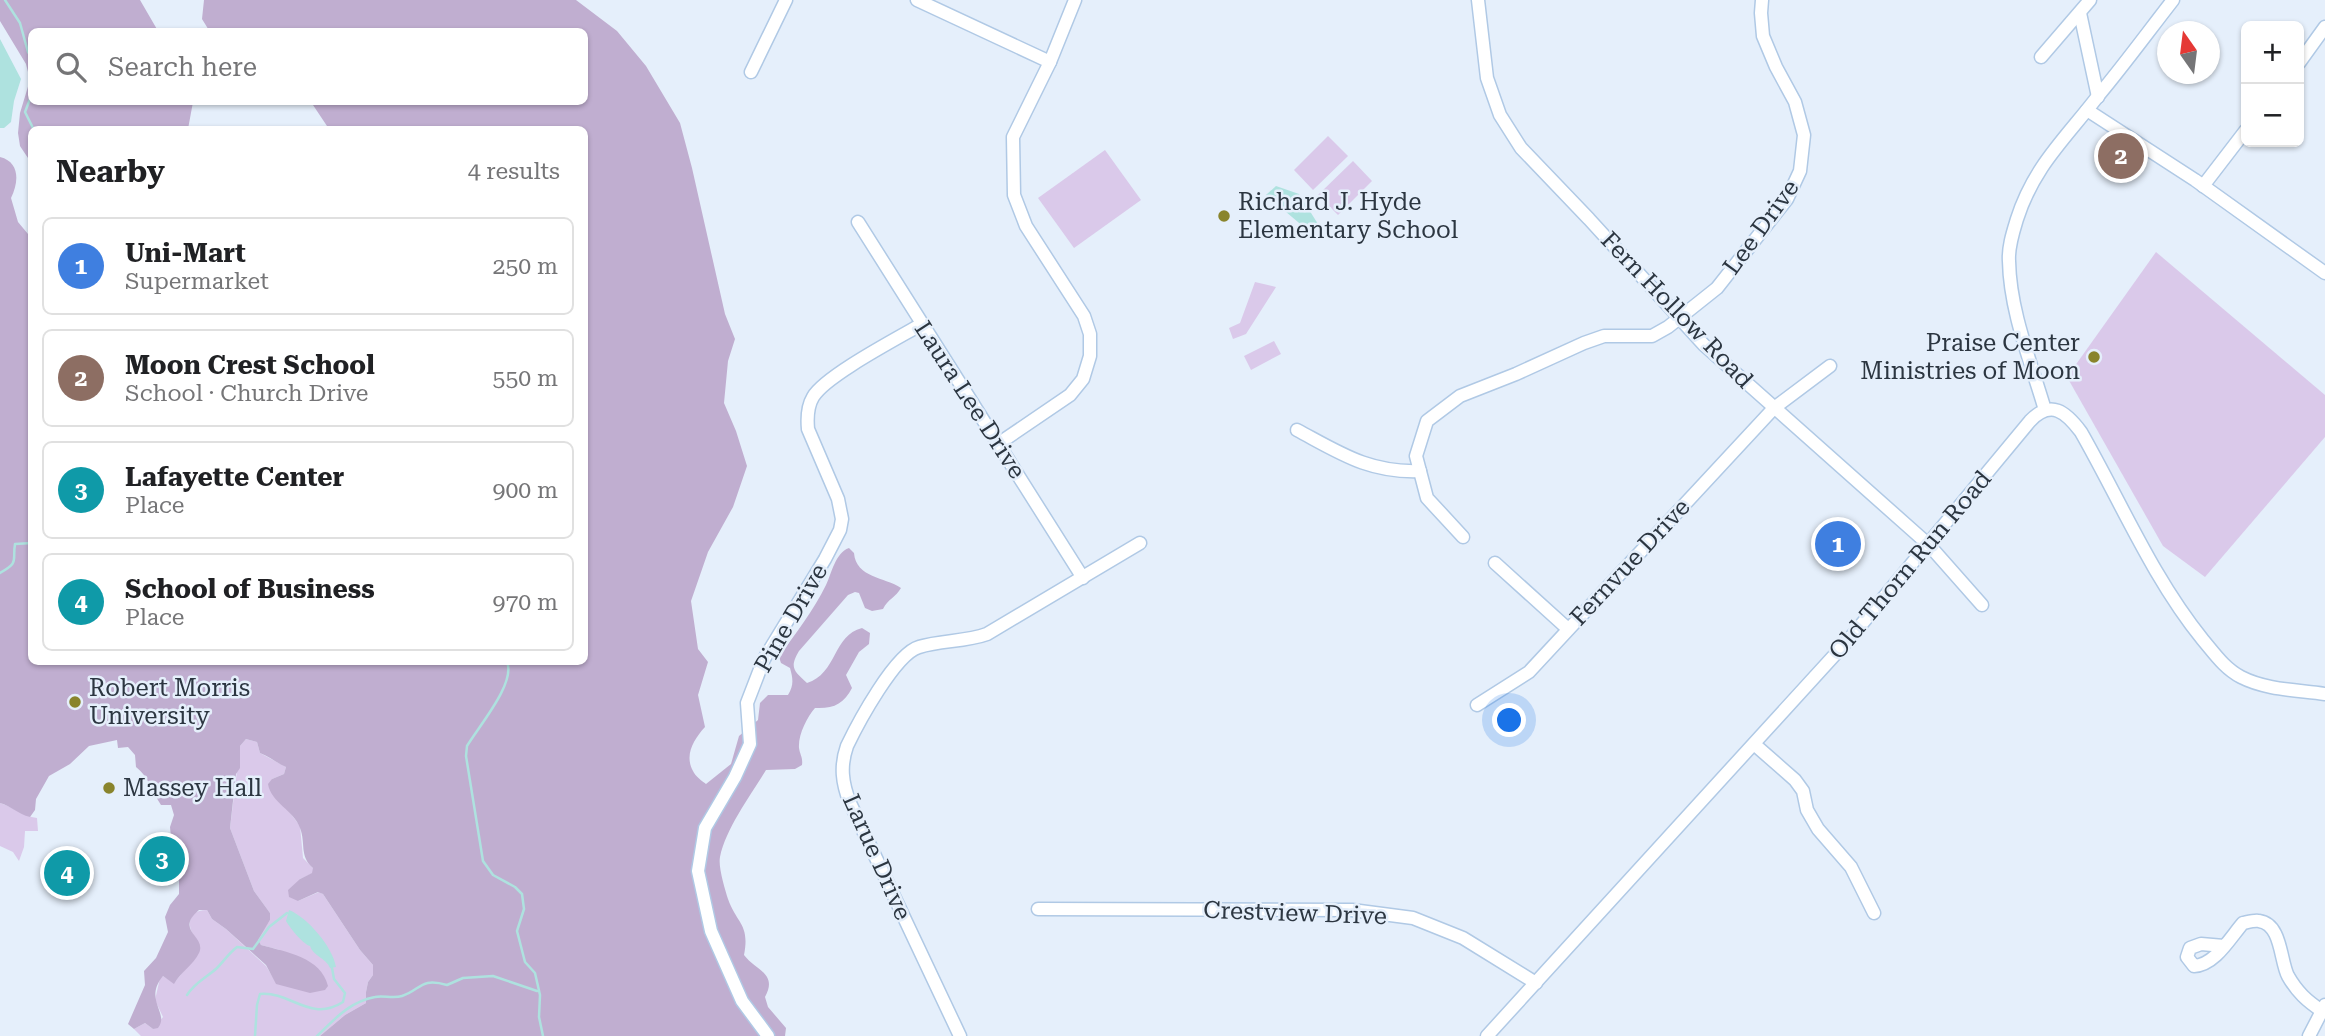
<!DOCTYPE html>
<html lang="en">
<head>
<meta charset="utf-8">
<style>
	:root { --surface:#fff; --page:#f6f6f6; --text:#202124; --muted:#757577; --line:#e0e0e0; --accent:#2563eb }
	body { margin:0; font-family:"Roboto Serif",serif; background:var(--page); color:var(--text) }
	.controls { position:absolute; right:21px; top:21px; display:grid; overflow:hidden; border-radius:10px; box-shadow:0 2px 5px #0004 }
	.controls button { width:63px; height:63px; display:grid; place-items:center; padding:0; border:0; border-bottom:2px solid var(--line); background:var(--surface); color:var(--text); font:35px sans-serif }
	.compass { position:absolute; left:2157px; top:21px; width:63px; height:63px; border-radius:50%; background:var(--surface); box-shadow:0 2px 5px #0004; rotate:346deg }
	.you { position:absolute; left:1510px; top:721px; width:24px; height:24px; margin:-18px; border:5px solid #fff; border-radius:50%; background:#1a73e8; box-shadow:0 0 0 10px #1a73e833 }
	.badge { display:grid; place-items:center; width:46px; height:46px; border-radius:50%; background:var(--accent); color:#fff; font-size:23px; font-weight:700 }
	.pin { position:absolute; translate:-50% -50%; border:4px solid #fff; box-shadow:0 2px 7px #0006 }
	.list { margin:0; padding:0; list-style:none }
	h2 { display:flex; justify-content:space-between; align-items:center; height:91px; margin:0; padding:0 28px; font-size:30px }
	h2 small { font-size:23px; font-weight:400; color:var(--muted) }
	.list li { display:grid; grid-template-columns:46px 1fr auto; gap:21px; align-items:center; box-sizing:border-box; height:98px; margin:0 14px 14px; padding:0 14px; border:2px solid var(--line); border-radius:10px }
	.list b { display:block; font-size:26px; white-space:nowrap }
	.list p { margin:0; font-size:23px; white-space:nowrap; color:var(--muted) }
	.list em { font-size:23px; font-style:normal; color:var(--muted) }
	.icon { flex:none; width:38px; height:38px; fill:none; stroke:currentColor; stroke-width:2; stroke-linecap:round; stroke-linejoin:round }
	.map { position:relative; flex:none; width:2325px; height:1036px; overflow:hidden }
	.search { position:absolute; background:var(--surface); box-shadow:0 2px 5px #0004; left:28px; top:28px; width:560px; height:77px; display:flex; align-items:center; gap:18px; box-sizing:border-box; padding:0 24px; border-radius:10px; color:var(--muted); font-size:26px }
	.panel { position:absolute; background:var(--surface); box-shadow:0 2px 5px #0004; left:28px; top:126px; width:560px; height:539px; border-radius:10px }
	.map>svg:first-child { display:block }
	.green { fill:#dac9ea }
	.forest { fill:#c0aed0 }
	.water { fill:#aee2df }
	.lines { fill:none; stroke-linecap:round; stroke-linejoin:round }
	.stream { stroke:#aee2df; stroke-width:2.5 }
	.minor-casing { stroke:#b0c9e5; stroke-width:15 }
	.minor { stroke:#fff; stroke-width:12 }
	.poi-dot { fill:#89842c; stroke:#e5effb; stroke-width:2.5 }
	.labels { text-anchor:middle; dominant-baseline:central; stroke-width:5; stroke-linejoin:round; paint-order:stroke }
	.poi-label { font-size:24px; fill:#2c3641; stroke:#e5effb; text-anchor:start }
	.street-label { font-size:24px; fill:#2c3641; stroke:#e5effb }
</style>
</head>
<body>
<div class="map">
<svg width="2325" height="1036" viewBox="0 0 2325 1036">
	<rect width="100%" height="100%" fill="#e5effb"/>
	<g class="green">
		<polygon points="1328,136 1348,156 1313,190 1294,170"/>
		<polygon points="1105,150 1141,200 1074,248 1038,198"/>
		<polygon points="1353,161 1372,181 1338,215 1318,195"/>
		<polygon points="2156,252 2325,395 2325,437 2205,577 2163,546 2067,377"/>
		<polygon points="1255,282 1276,287 1246,334 1233,339 1229,328 1240,323"/>
		<polygon points="1274,341 1281,354 1251,370 1244,356"/>
		<path d="M246 739 257 742 260 753 286 767 284 774 272 779 279 802 288 810 300 826 303 858 313 868V873L300 879 298 901 319 892 323 894 360 950 373 965V975L368 982 366 992V1003L345 1015 320 1036H141L134 1029 145 1023 153 1029 163 1017 155 1000 160 978 163 976 174 983 192 961 196 939C186 927 187 910 207 910L212 919 226 929 266 966 277 984 280 950 261 945 257 940 270 920V913L254 891 230 828 240 746Z"/>
		<path d="M0 803C14 807 22 816 37 818L38 831H25L24 847 19 861 13 852 0 846Z"/>
	</g>
	<g class="forest">
		<polygon points="0,0 140,0 158,31 32,32 32,102 193,102 188,129 32,130 31,178 28,158 20,146 18,133 20,113 30,80 26,64 0,21"/>
		<path d="M204 0H576L617 31 646 66 680 123 692 168 725 314 735 339 728 361 724 403 736 431 747 466 733 507 708 552 691 601 698 649 708 662 698 695 705 727C694 739 684 755 693 771 695 776 702 781 706 784L731 764 739 736 758 720 760 703 768 695H788C794 685 793 679 790 668L781 663 779 657C795 634 814 610 826 585 832 573 835 553 849 548L854 553C856 578 885 577 901 588 896 597 888 599 883 609L872 611 865 608 859 593 855 592 848 595 799 651C789 668 794 671 807 683 837 674 833 635 862 628L870 633 869 644 859 652 846 675 852 688C844 704 833 709 815 708 807 717 798 735 799 748 800 755 803 757 802 765L795 769 766 770C751 795 726 828 720 857 718 867 725 889 728 899 737 924 750 924 744 955 756 971 778 973 765 997L768 1007 786 1028 785 1036H320L345 1015 366 1003V992L368 982 373 975V965L360 950 323 894 318 892 298 901 289 897 288 890 300 879 312 873 313 868C299 856 306 843 300 828 294 810 271 803 268 784L272 779 284 774 286 767C277 763 270 757 260 753L257 742 246 739 240 746V768L236 774 230 828 254 891 270 913V920L258 940 261 945C286 952 321 957 328 986L325 990 310 993 276 984 266 965 226 929 212 919 207 910H199C174 931 207 936 199 953 194 964 180 973 174 984L163 976C143 1000 170 1013 158 1028L153 1029 145 1023 134 1029 128 1024 145 985 144 971 156 958 168 932 165 917 170 905 179 894V879L174 867 170 827 174 815 171 805H161C152 792 149 777 136 767L135 755 128 747 118 748 117 740 89 746 70 764 49 776 36 799 35 810 30 817C18 814 11 806 0 803V157C20 162 19 182 11 198L18 222 28 234 31 233 32 662H584V130L329 129 311 102H584V32H210L202 19Z"/>
	</g>
	<g class="water">
		<polygon points="0,39 21,79 14,101 11,122 4,128 0,128"/>
		<polygon points="1276,186 1299,194 1318,224 1311,233 1266,195"/>
		<path d="M289 910C307 917 333 947 336 967L330 968C326 958 313 956 310 946 303 944 290 928 286 921Z"/>
	</g>
	<g class="lines">
		<g class="stream">
			<polyline points="5,0 20,23 28,52 32,58"/>
			<polyline points="32,94 25,112 34,130"/>
			<path d="M0 573C20 561 12 562 15 544L32 543"/>
			<path d="M507 662C516 683 479 726 467 746L466 756 483 861 493 875 515 887 522 894 524 909 517 931 525 962 535 973 540 995 539 1017 543 1036"/>
			<path d="M187 995C195 982 206 978 217 968 224 961 228 954 237 947L253 949 269 927 287 913"/>
			<path d="M255 1036 257 1005 260 994C291 991 310 1023 343 1002L345 993 334 979 332 968"/>
			<path d="M317 1036C335 1019 349 1002 375 997 383 995 393 999 402 996 421 990 420 977 447 985L463 978 493 976 537 991"/>
		</g>
		<g class="minor-casing">
			<g id="minor">
				<polyline points="917,0 1050,62"/>
				<polyline points="1478,0 1487,78 1500,115 1521,148 1589,219 1704,345 1929,545 1982,605"/>
				<polyline points="2080,13 2098,97"/>
				<polyline points="2041,57 2090,0"/>
				<polyline points="2299,63 2325,27"/>
				<polyline points="751,72 786,0"/>
				<polyline points="2087,110 2195,180 2325,273"/>
				<polyline points="2203,186 2246,130"/>
				<polyline points="858,222 1083,578"/>
				<path d="M2045 410C2031 362 2010 312 2009 261 2008 247 2013 232 2017 219 2034 166 2065 139 2098 96 2124 65 2148 32 2173 0"/>
				<path d="M1297 430C1340 453 1369 473 1420 471"/>
				<polyline points="998,444 1070,395 1083,379 1090,356 1090,334 1084,316 1026,226 1014,195 1013,137 1050,62 1075,0"/>
				<polyline points="1463,537 1427,498 1416,456 1427,421 1460,396 1516,374 1584,343 1604,336 1652,336 1668,327 1717,288 1787,199 1800,171 1804,135 1795,102 1776,67 1763,36 1761,13 1762,0"/>
				<polyline points="1495,563 1568,629"/>
				<polyline points="1477,705 1529,672 1774,408 1830,366"/>
				<polyline points="1754,744 1795,780 1803,791 1807,810 1818,829 1851,867 1874,913"/>
				<polyline points="1038,909 1352,910 1413,918 1463,938 1536,983"/>
				<path d="M2224 946 2201 944 2190 948 2187 957 2194 966C2215 965 2230 938 2243 923 2248 922 2255 920 2259 921 2282 924 2280 961 2288 976 2297 992 2307 1001 2322 1011"/>
				<path d="M768 1036 742 1001 711 931 698 871 705 828 735 777 750 744 747 703 764 659 825 559 840 530 842 519 838 499 808 429C807 418 807 407 813 397 825 376 898 338 922 324"/>
				<path d="M960 1036 850 803C842 783 840 766 847 746 858 723 895 654 919 647 941 640 965 642 987 634L1140 543"/>
				<path d="M1487 1036 1851 637 2030 421C2051 399 2066 412 2081 432 2121 502 2152 577 2203 640 2214 653 2225 669 2241 677 2266 690 2298 690 2325 694"/>
				<polyline points="2309,1036 2325,1005"/>
			</g>
		</g>
		<use href="#minor" class="minor"/>
	</g>
	<g class="poi-dot">
		<circle cx="1224" cy="216" r="7"/>
		<circle cx="2094" cy="357" r="7"/>
		<circle cx="75" cy="702" r="7"/>
		<circle cx="109" cy="788" r="7"/>
	</g>
	<g class="labels">
		<g class="poi-label">
			<text x="1238" y="202">Richard J. Hyde<tspan x="1238" dy="28">Elementary School</tspan></text>
			<text x="2080" y="343" text-anchor="end">Praise Center<tspan x="2080" dy="28">Ministries of Moon</tspan></text>
			<text x="89" y="688">Robert Morris<tspan x="89" dy="28">University</tspan></text>
			<text x="123" y="788">Massey Hall</text>
		</g>
		<g class="street-label">
			<text transform="translate(1761 227) rotate(-54)">Lee Drive</text>
			<text transform="translate(1677 310) rotate(46)">Fern Hollow Road</text>
			<text transform="translate(970 400) rotate(57)">Laura Lee Drive</text>
			<text transform="translate(1630 562) rotate(-47)">Fernvue Drive</text>
			<text transform="translate(1910 565) rotate(-50)">Old Thorn Run Road</text>
			<text transform="translate(791 618) rotate(-60)">Pine Drive</text>
			<text transform="translate(877 857) rotate(66)">Larue Drive</text>
			<text transform="translate(1295 913) rotate(2)">Crestview Drive</text>
		</g>
	</g>
</svg>
<div class="controls">
<button>+</button>
<button>−</button>
</div>
<svg class="compass" viewBox="-18 -18 36 36"><path d="M0-13l5 13h-10z" fill="#e53935"/><path d="M0 13l5-13h-10z" fill="#757577"/></svg>
<div class="you"></div>
<div class="pin badge" style="left:1838px;top:544px;background:#3f7fe0">1</div>
<div class="pin badge" style="left:2121px;top:156px;background:#8d6e63">2</div>
<div class="pin badge" style="left:162px;top:859px;background:#0f9aa8">3</div>
<div class="pin badge" style="left:67px;top:873px;background:#0f9aa8">4</div>
<div class="search"><svg class="icon" aria-label="search" viewBox="0 0 24 24"><circle cx="10" cy="10" r="6"/><path d="M15 15l6 6"/></svg>Search here</div>
<section class="panel">
<h2>Nearby<small>4 results</small></h2>
<ul class="list">
<li><span class="badge" style="background:#3f7fe0">1</span><div><b>Uni-Mart</b><p>Supermarket</p></div><em>250 m</em></li>
<li><span class="badge" style="background:#8d6e63">2</span><div><b>Moon Crest School</b><p>School · Church Drive</p></div><em>550 m</em></li>
<li><span class="badge" style="background:#0f9aa8">3</span><div><b>Lafayette Center</b><p>Place</p></div><em>900 m</em></li>
<li><span class="badge" style="background:#0f9aa8">4</span><div><b>School of Business</b><p>Place</p></div><em>970 m</em></li>
</ul>
</section>
</div>
</body>
</html>
